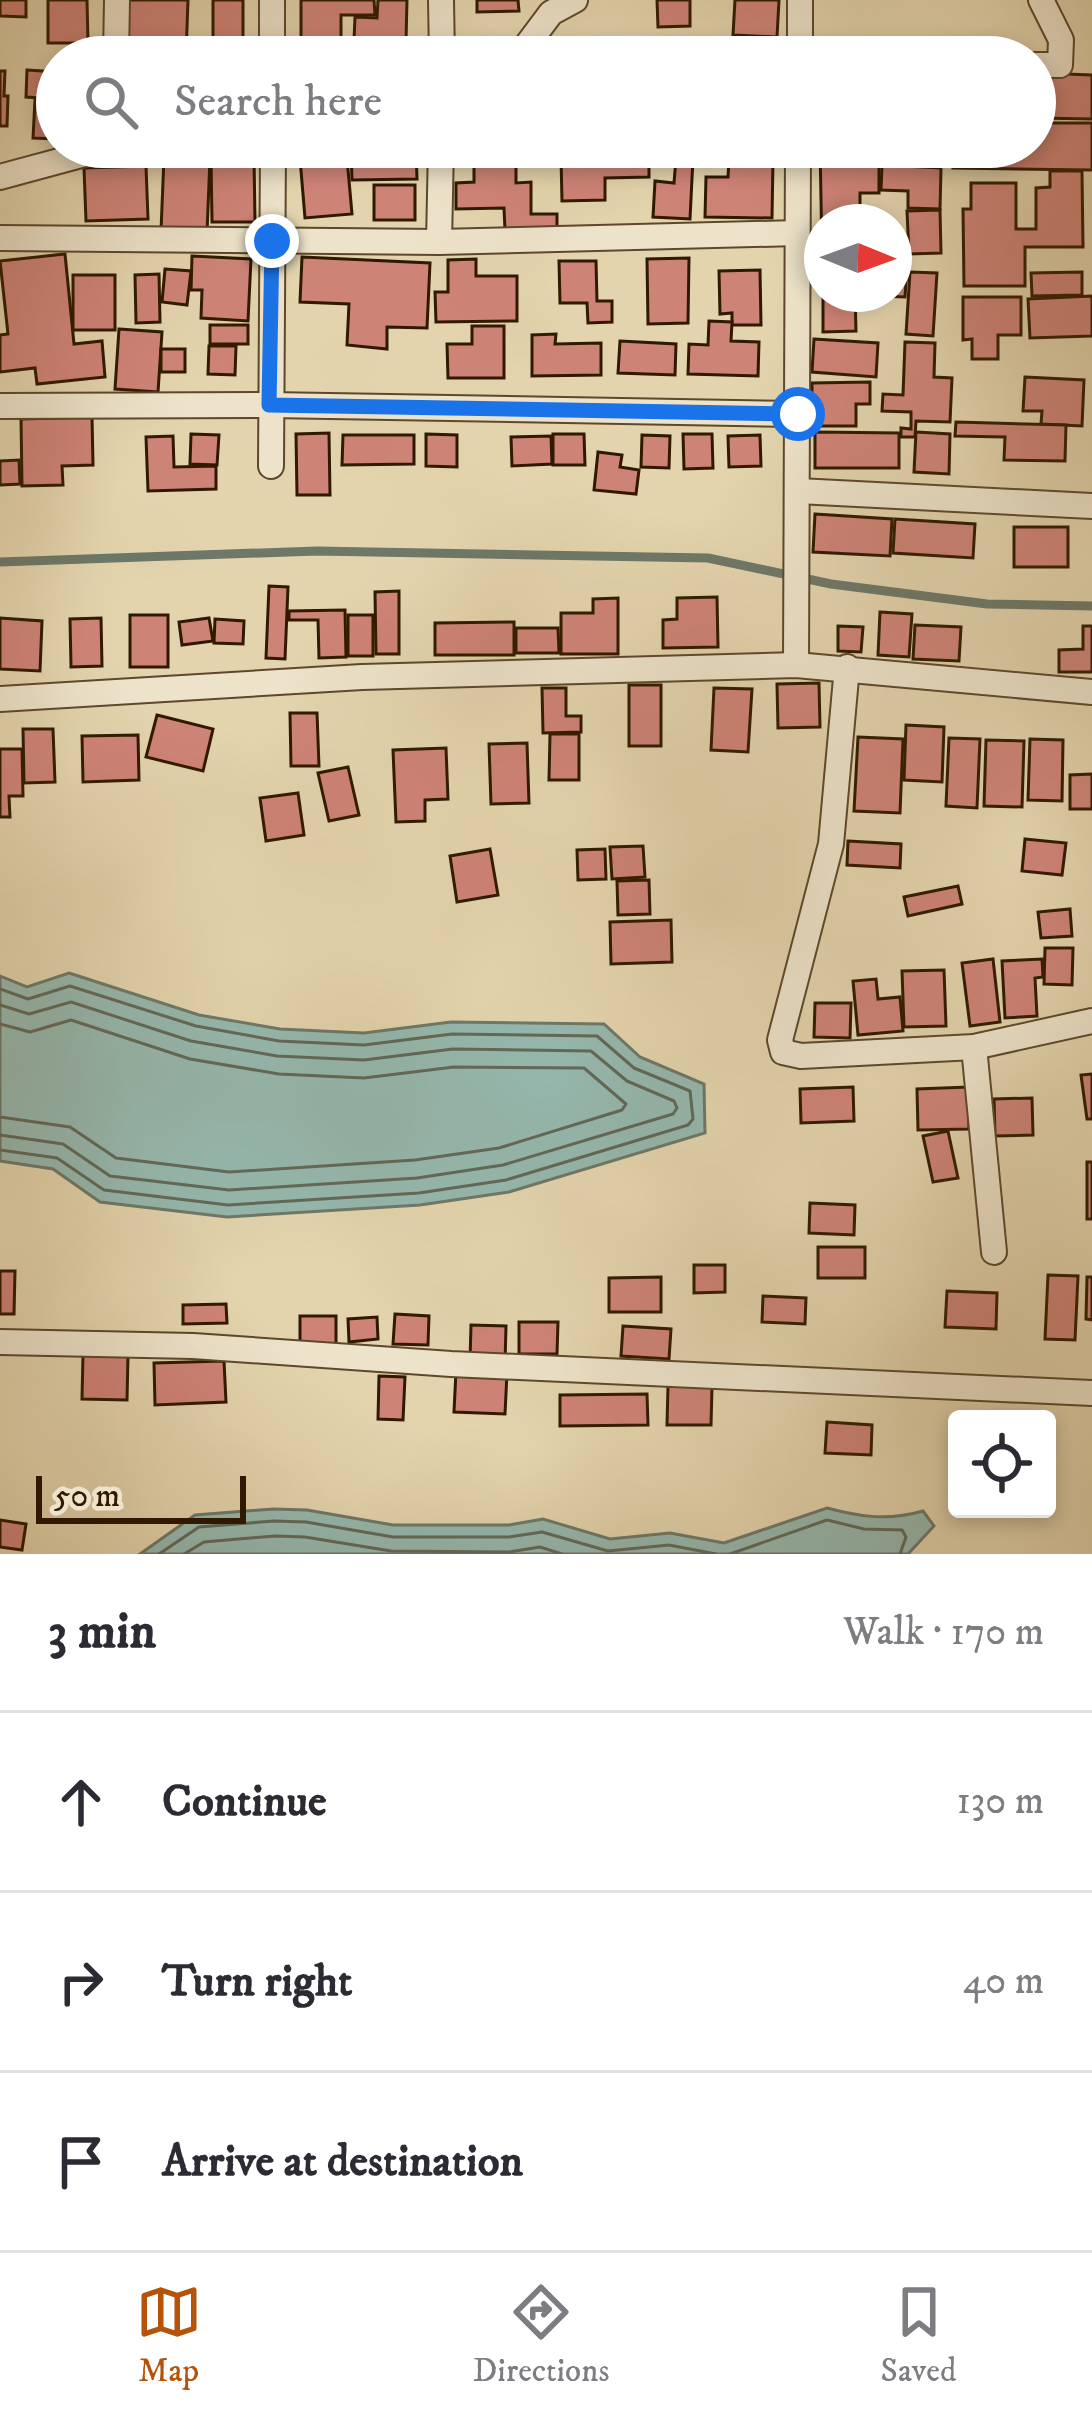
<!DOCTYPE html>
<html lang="en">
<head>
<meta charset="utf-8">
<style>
	:root { --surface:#fff; --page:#f2f2f3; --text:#2b2b33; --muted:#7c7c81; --line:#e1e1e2; --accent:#b45309 }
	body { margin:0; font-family:"IM FELL DW Pica",serif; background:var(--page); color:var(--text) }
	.controls { position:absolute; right:36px; bottom:36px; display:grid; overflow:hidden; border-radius:12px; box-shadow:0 6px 18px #0003 }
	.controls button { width:108px; height:108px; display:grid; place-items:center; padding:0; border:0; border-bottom:3px solid var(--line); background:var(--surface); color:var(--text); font:60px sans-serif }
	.compass { position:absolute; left:804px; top:204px; width:108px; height:108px; border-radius:50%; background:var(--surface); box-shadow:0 6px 18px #0003; rotate:91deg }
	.scale { position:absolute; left:36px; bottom:30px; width:210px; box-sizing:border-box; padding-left:12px; border:6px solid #301900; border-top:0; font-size:33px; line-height:42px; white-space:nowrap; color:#301900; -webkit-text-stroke:9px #ede3ca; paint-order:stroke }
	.stop { position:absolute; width:36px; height:36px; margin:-27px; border:9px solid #1a73e8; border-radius:50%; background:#fff }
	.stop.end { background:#1a73e8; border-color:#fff; box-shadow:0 3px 12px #0008 }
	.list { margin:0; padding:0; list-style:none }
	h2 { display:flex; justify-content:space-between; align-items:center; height:156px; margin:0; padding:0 48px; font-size:51px }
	h2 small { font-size:39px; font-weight:400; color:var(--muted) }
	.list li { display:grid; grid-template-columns:78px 1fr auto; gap:36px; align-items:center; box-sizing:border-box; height:180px; padding:0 48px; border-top:3px solid var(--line) }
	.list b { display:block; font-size:45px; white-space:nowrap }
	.list em { font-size:39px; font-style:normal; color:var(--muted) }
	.icon { flex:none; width:66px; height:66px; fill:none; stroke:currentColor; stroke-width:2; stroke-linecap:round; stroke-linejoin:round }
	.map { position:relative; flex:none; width:1092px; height:1554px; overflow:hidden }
	.search { position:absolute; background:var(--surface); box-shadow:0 6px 18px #0003; left:36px; right:36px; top:36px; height:132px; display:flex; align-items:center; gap:30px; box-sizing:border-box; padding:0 42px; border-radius:66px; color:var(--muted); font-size:45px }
	.sheet { height:696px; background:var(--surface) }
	nav { display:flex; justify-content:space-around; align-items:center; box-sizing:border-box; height:168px; border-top:3px solid var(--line); background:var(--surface); font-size:33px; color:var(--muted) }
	nav a { display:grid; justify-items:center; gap:6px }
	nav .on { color:var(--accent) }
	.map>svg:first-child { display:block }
	.water { fill:#95b8ae; stroke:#6d7868; stroke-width:3 }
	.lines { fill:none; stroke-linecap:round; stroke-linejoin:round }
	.shore { stroke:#626857; stroke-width:3 }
	.stream { stroke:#6d7868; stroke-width:9 }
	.building { fill:#ce8377; stroke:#301900; stroke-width:3 }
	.street-casing { stroke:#5d482b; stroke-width:28 }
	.street { stroke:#ede3ca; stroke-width:24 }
	.route { stroke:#1a73e8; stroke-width:15 }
</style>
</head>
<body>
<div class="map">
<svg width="1092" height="1554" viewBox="0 0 1092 1554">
	<rect width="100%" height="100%" fill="#e3d4ad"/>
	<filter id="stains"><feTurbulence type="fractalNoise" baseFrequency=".00167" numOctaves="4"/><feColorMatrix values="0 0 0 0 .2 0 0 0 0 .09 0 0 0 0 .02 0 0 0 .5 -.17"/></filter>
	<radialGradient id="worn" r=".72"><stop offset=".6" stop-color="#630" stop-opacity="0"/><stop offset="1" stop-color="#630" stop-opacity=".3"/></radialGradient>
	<g class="water">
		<polygon points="69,973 199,1015 280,1029 364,1033 451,1022 604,1024 640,1057 704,1084 705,1133 509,1192 420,1205 227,1217 100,1202 53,1169 0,1161 0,976 27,987"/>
		<path d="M827 1508C861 1517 888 1521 923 1511L934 1526 908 1554H140L195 1515 273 1509 307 1510 393 1525H509L543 1519 610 1539 670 1533 724 1543Z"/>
	</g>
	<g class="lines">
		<g class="shore">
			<polyline points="0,989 28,999 70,986 196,1026 279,1041 364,1045 452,1034 597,1036 634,1068 690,1091 693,1119 688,1125 506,1180 419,1193 228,1205 104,1190 57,1158 0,1150"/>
			<polyline points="0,1005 29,1014 71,1002 191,1041 277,1056 364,1060 453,1049 591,1051 627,1081 674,1101 677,1108 673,1114 503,1165 417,1178 229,1190 110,1176 63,1144 0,1135"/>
			<polyline points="0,1024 30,1032 71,1020 190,1059 279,1074 364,1078 454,1067 584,1068 626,1104 622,1110 499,1148 415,1160 229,1172 116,1158 70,1127 0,1117"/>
			<polyline points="159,1554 199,1527 274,1521 306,1522 393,1537 509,1537 542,1532 608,1551 669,1545 716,1554"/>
			<polyline points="184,1554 204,1542 275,1536 305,1537 391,1551 509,1552 540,1547 562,1554"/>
			<polyline points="730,1554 827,1520 864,1529 902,1530 906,1537 900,1554"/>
		</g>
		<polyline class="stream" points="0,562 317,551 708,558 831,584 987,604 1092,606"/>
	</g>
	<g class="building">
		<polygon points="0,0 26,0 26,17 0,16"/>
		<polygon points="48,0 87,0 88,43 48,43"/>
		<polygon points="124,0 188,0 186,56 122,53"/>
		<rect x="213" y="0" width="30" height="41"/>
		<polygon points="301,0 374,0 375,15 341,15 341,43 301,44"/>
		<polygon points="378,0 407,0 406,41 354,40 355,17 377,18"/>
		<polygon points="477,0 518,0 519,11 477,12"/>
		<polygon points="657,0 690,0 690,26 658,27"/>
		<polygon points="735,0 779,0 777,37 733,35"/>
		<polygon points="27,70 57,72 57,99 26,97"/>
		<polygon points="0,71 5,71 4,96 8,96 7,126 0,126"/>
		<polygon points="1039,73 1092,75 1092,119 1038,118"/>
		<polygon points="35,100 57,101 57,139 33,138"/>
		<polygon points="1035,123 1092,123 1092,170 953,168 954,147 1029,151 1029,147 1035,147"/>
		<polygon points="299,147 346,147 352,214 305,218"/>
		<polygon points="351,147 416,147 417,179 352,180"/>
		<polygon points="493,147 560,147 560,152 516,153 516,183 531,182 531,214 557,214 557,230 505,230 504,208 456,209 456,183 474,182 474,150 493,150"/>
		<polygon points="608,147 688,147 688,152 649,153 649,177 605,178 605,200 562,201 561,158 608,157"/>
		<polygon points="820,147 879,147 879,193 860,193 860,222 822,222 822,252"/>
		<polygon points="164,157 210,158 207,233 161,231"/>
		<polygon points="254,157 255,222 212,222 211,158"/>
		<polygon points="676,158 693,158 690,219 653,217 655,181 674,183"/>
		<polygon points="729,160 773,161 772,218 705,217 706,177 728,177"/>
		<polygon points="882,165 941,168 940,209 908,208 908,191 881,190"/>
		<polygon points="146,166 148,219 86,221 84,168"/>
		<polygon points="1050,171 1082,171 1083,247 1025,247 1025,286 964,286 963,209 971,209 971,183 1016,183 1016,229 1036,229 1036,188 1050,187"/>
		<rect x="374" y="185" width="41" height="35"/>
		<polygon points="940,210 941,253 909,254 907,211"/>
		<polygon points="894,253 908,254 905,297 878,296 894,294"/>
		<polygon points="65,254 74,344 102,341 105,377 37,384 35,368 0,372 0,335 8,334 0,261"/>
		<polygon points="192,256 251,259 248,321 201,318 202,290 191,290"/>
		<polygon points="302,257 430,263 427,328 387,327 387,349 347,345 349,304 300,302"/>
		<polygon points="689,258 688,323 648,324 647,259"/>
		<polygon points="476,259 476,276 517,276 517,321 436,322 435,292 448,292 448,260"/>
		<polygon points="559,261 596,261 597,301 612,301 612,322 588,323 587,303 560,303"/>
		<polygon points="165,269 191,271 187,305 162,302"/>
		<polygon points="760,270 761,325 732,325 732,313 720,314 719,271"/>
		<polygon points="910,272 937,273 933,336 906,334"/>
		<polygon points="1082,272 1082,295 1032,296 1031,273"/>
		<polygon points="159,274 160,322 136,323 135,275"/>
		<rect x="73" y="275" width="42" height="55"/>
		<polygon points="823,294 855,294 856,331 823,332"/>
		<polygon points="1092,296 1092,336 1030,338 1028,299"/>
		<polygon points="963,297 1021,297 1021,335 998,335 998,359 972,359 972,339 963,340"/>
		<polygon points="709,321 732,322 731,341 759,342 758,376 688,374 689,344 708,345"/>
		<rect x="210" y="325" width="38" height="19"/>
		<polygon points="472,326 504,326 504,378 448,378 447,344 472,344"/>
		<polygon points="119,329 162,332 158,392 115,389"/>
		<polygon points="556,334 555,344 601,343 601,375 532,376 532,335"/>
		<polygon points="814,339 878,343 876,377 812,372"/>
		<polygon points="620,341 676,344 675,375 618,373"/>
		<polygon points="905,342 935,343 934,377 952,378 950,422 916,421 915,437 901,437 901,428 911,429 911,412 882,411 883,394 903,395"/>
		<polygon points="209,346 236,346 235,375 208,374"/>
		<rect x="161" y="349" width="24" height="23"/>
		<polygon points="1025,377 1084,380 1082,426 1041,424 1042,411 1023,411"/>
		<polygon points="870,382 870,404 856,404 856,426 812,426 812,383"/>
		<polygon points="92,417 93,465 62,466 63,485 22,486 21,419"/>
		<polygon points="956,422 1066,425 1065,461 1004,460 1005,437 955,436"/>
		<polygon points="815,432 899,433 899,468 815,468"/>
		<polygon points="916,432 950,434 949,474 914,472"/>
		<polygon points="329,433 330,495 297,495 296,434"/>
		<polygon points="191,434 219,435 217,465 190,464"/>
		<polygon points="426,434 457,435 457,467 426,466"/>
		<polygon points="553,434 584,434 585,465 553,465"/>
		<polygon points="683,434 712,434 713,468 684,469"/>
		<polygon points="343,435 414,435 414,464 342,465"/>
		<polygon points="642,435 670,436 669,468 641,467"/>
		<polygon points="760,435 761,466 729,467 728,436"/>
		<polygon points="173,436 174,467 216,466 216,489 148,491 146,437"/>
		<polygon points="551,436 552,464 512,466 511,437"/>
		<polygon points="598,452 622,455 620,467 639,470 636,494 594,490"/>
		<polygon points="19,460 20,484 0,485 0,461"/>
		<polygon points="815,514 892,519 890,556 813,552"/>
		<polygon points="895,519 975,524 973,558 893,553"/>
		<rect x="1014" y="527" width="54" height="40"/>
		<polygon points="269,586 288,587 285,659 266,658"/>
		<polygon points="399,591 399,654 376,654 375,592"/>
		<polygon points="717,597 718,647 663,648 663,620 677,619 677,598"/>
		<polygon points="618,598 618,654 561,654 561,613 593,613 593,599"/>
		<polygon points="345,610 346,657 319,658 318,620 289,620 289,611"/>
		<polygon points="880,612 912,614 909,657 878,655"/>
		<rect x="130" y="615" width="38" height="52"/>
		<rect x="348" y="615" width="25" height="41"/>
		<polygon points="0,618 42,621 40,671 0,669"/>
		<polygon points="101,618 102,666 71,667 70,619"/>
		<polygon points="209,618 213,641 182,645 179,622"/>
		<polygon points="215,619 244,621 243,644 214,643"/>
		<polygon points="514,622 514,655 435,655 435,623"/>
		<polygon points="915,625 961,627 959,661 913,659"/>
		<polygon points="838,626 863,627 861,652 838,651"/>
		<polygon points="1083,626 1092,626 1092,672 1059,672 1059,650 1083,649"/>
		<polygon points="516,628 558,628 559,653 516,653"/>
		<polygon points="819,683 820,727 778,728 777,684"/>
		<rect x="629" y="685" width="32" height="61"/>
		<polygon points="542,688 566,688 566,716 581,716 581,732 543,733"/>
		<polygon points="714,688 752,689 748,752 711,750"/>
		<polygon points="290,713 317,713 319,766 291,766"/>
		<polygon points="157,715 213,729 203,771 146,757"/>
		<polygon points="906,725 944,727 942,782 904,780"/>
		<polygon points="23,729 53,729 55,782 24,783"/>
		<polygon points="550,734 579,734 579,780 549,780"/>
		<polygon points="138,735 139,780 83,782 82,736"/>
		<polygon points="858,737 903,739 900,813 854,811"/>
		<polygon points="949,738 980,739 977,808 946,806"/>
		<polygon points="1030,739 1063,740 1062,801 1028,800"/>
		<polygon points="986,740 1024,741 1022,807 984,806"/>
		<polygon points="527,743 529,803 491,804 489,744"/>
		<polygon points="446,748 448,799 425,800 425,821 396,822 393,750"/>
		<polygon points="0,749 22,749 23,796 9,796 10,817 0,817"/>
		<polygon points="348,767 359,815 329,821 318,773"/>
		<polygon points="1092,774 1092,809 1070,809 1070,775"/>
		<polygon points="298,793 304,835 266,841 260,798"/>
		<polygon points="1025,839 1066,843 1062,875 1022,871"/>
		<polygon points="848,841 901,844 900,868 847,865"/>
		<polygon points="643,846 645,877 612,879 610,847"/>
		<polygon points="490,849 498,895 457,902 450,856"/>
		<polygon points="605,849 606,879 578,880 577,850"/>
		<polygon points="649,880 650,914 618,915 617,881"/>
		<polygon points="958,886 962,904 908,916 904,897"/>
		<polygon points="1070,909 1072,936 1041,938 1038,912"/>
		<polygon points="671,920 672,962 611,964 610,922"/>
		<polygon points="1045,948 1073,948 1072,985 1044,984"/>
		<polygon points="993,959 1000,1022 970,1026 962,963"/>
		<polygon points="1042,959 1043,977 1035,978 1037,1016 1005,1018 1002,961"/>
		<polygon points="944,970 946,1026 904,1027 902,971"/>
		<polygon points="876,979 878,999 900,997 903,1031 858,1035 853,981"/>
		<polygon points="815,1003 851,1003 850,1038 814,1037"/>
		<polygon points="1092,1074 1092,1119 1087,1119 1081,1075"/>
		<polygon points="853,1087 854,1121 801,1123 800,1089"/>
		<polygon points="968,1087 969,1129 918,1130 917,1089"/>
		<polygon points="1032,1098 1033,1135 995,1136 994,1099"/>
		<polygon points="948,1131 958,1178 933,1182 923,1136"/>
		<rect x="1087" y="1162" width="5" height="57"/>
		<polygon points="810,1203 855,1205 854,1235 809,1233"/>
		<rect x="818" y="1247" width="47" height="31"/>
		<polygon points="694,1265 725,1265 725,1292 694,1293"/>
		<polygon points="0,1271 15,1271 14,1314 0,1314"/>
		<polygon points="1048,1275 1078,1276 1075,1340 1045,1339"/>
		<polygon points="661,1277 661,1312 609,1312 609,1278"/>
		<polygon points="1087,1277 1092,1277 1092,1320 1086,1319"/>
		<polygon points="947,1291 997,1293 996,1329 945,1327"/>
		<polygon points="763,1296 806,1298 805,1324 762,1322"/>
		<polygon points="226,1304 227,1323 183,1324 183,1305"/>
		<polygon points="395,1314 429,1316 428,1345 393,1344"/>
		<rect x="300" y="1316" width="36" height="34"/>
		<polygon points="377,1317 378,1339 349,1342 348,1319"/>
		<polygon points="519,1322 558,1322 557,1354 519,1354"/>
		<polygon points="471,1325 506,1326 505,1363 470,1361"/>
		<polygon points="623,1326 671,1329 669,1359 621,1356"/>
		<polygon points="83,1354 128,1356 127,1400 82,1399"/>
		<polygon points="224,1361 226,1402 155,1405 154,1363"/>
		<polygon points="456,1371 507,1373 505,1414 454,1412"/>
		<polygon points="379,1376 405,1377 403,1420 378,1419"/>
		<polygon points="668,1386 712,1387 711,1425 667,1425"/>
		<polygon points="647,1394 648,1425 560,1426 560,1395"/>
		<polygon points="827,1422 872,1425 871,1455 825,1453"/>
		<polygon points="959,1509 1011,1509 1011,1515 959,1514"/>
		<polygon points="0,1520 26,1524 22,1550 0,1547"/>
	</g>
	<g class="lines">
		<g class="street-casing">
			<g id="street">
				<polyline points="272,0 272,57"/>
				<polyline points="441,0 442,57"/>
				<polyline points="116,57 117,0"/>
				<polyline points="518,57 551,13 575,0"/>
				<polyline points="800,57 800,0"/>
				<polyline points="1035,65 1060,65 1061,40 1041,0"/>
				<polyline points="0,177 111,147"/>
				<polyline points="0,238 439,242 797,233"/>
				<polyline points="439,242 441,147"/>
				<polyline points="0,406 269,405 798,414"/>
				<polyline points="271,466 273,147"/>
				<polyline points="798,491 1092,506"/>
				<polyline points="796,665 798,147"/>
				<polyline points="847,667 831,844 780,1040 783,1052 801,1056 974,1047 1092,1021"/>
				<polyline points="0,699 362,677 796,665 1092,692"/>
				<polyline points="974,1047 994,1252"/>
				<polyline points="0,1342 193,1346 451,1364 1092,1393"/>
			</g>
		</g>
		<use href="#street" class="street"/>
	</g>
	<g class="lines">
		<polyline class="route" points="272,241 269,405 798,414"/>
	</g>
	<rect width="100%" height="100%" filter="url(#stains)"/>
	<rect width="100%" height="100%" fill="url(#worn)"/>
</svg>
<div class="controls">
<button><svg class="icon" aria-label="locate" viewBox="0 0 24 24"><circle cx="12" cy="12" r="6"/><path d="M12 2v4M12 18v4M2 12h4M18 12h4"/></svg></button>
</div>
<svg class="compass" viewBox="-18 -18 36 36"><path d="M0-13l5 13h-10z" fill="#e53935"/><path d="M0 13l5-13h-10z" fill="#7c7c81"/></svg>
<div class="scale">50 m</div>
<div class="stop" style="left:798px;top:414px"></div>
<div class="stop end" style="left:272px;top:241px"></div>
<div class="search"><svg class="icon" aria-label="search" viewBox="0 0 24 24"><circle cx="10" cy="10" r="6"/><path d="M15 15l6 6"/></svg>Search here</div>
</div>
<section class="sheet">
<h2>3 min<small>Walk · 170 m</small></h2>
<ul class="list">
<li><svg class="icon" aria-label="ahead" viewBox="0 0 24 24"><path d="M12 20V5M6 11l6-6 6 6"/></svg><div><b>Continue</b></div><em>130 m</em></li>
<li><svg class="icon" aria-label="right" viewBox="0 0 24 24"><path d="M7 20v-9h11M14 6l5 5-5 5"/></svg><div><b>Turn right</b></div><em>40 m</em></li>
<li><svg class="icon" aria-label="arrive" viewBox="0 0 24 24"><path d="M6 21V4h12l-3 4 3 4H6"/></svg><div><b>Arrive at destination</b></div></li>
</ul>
</section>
<nav>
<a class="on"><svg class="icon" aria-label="map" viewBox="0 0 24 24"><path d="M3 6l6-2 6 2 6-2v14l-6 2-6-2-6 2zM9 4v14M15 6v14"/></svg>Map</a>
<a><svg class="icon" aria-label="directions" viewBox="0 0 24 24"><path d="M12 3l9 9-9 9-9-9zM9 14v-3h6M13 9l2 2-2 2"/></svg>Directions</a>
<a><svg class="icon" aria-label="saved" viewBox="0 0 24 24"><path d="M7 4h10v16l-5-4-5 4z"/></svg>Saved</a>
</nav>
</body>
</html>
